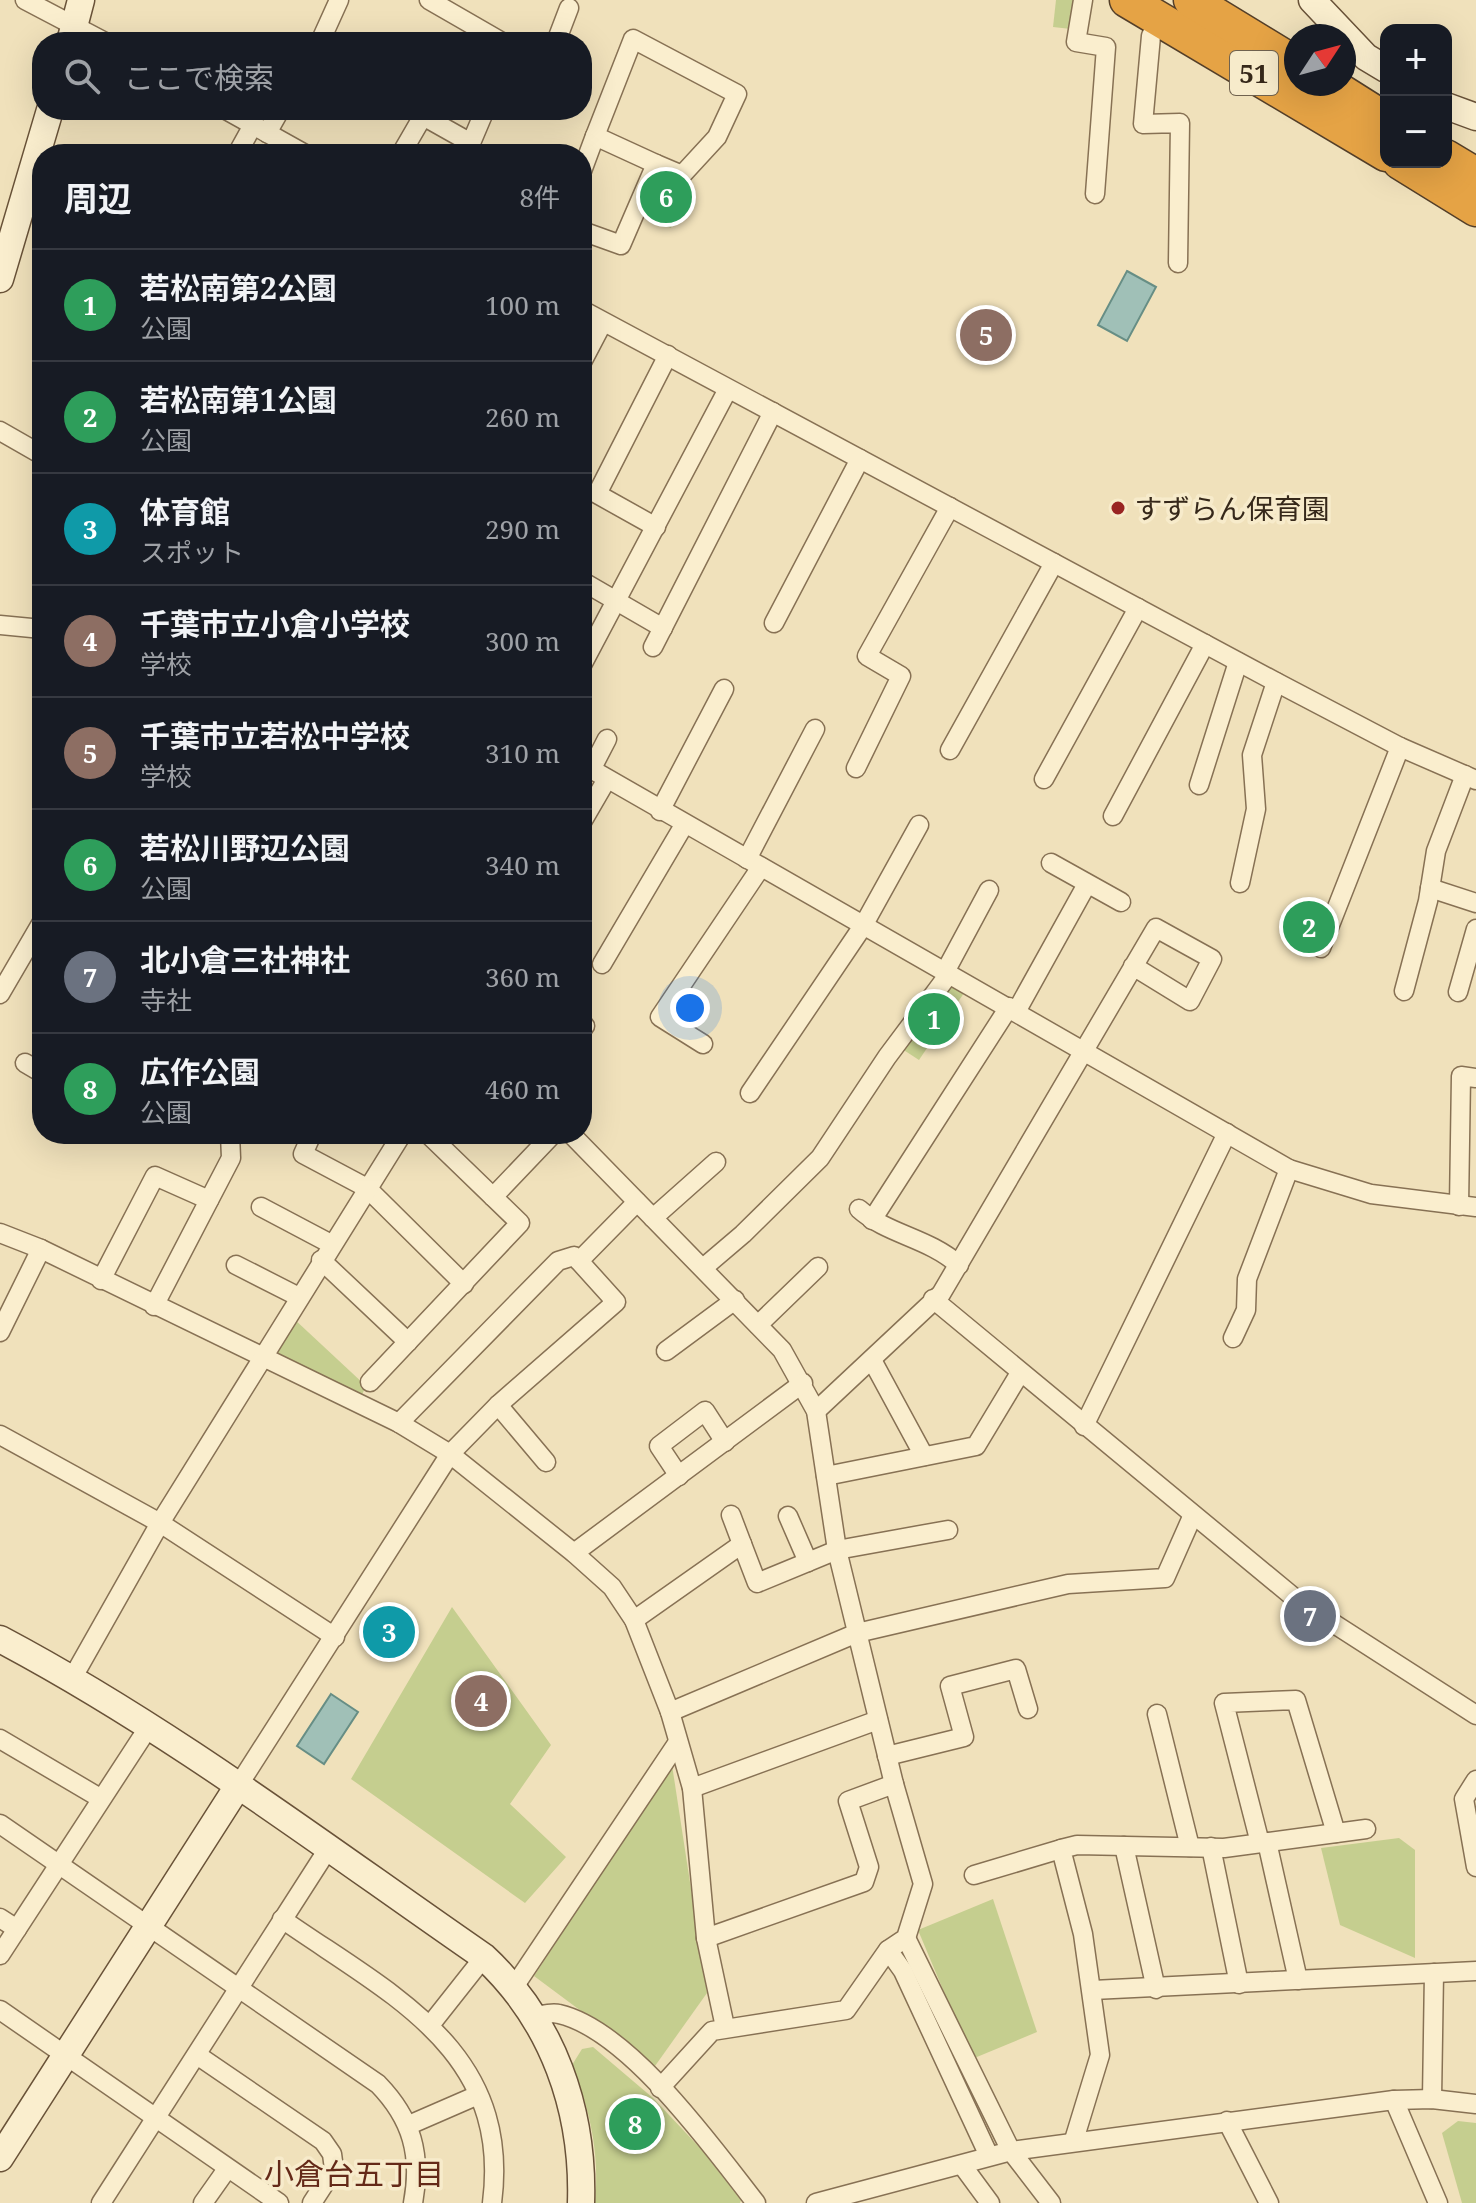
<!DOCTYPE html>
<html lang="ja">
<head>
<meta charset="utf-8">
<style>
	:root { --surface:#171b24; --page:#242831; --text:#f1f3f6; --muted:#9ea1a6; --line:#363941; --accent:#2563eb }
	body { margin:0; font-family:"Noto Serif","Noto Sans JP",serif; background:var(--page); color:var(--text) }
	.controls { position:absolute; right:24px; top:24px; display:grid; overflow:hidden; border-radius:16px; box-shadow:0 8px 32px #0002 }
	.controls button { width:72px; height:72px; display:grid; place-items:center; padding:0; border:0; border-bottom:2px solid var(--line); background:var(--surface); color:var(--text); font:40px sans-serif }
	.compass { position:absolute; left:1284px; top:24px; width:72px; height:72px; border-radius:50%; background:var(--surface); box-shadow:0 8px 32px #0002; rotate:54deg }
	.you { position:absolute; left:690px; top:1008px; width:28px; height:28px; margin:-20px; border:6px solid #fff; border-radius:50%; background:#1a73e8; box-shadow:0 0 0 12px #1a73e833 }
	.badge { display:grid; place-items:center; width:52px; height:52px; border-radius:50%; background:var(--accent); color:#fff; font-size:26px; font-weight:700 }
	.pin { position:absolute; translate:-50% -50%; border:4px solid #fff; box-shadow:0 2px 8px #0006 }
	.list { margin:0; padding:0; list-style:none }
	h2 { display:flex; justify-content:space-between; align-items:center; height:104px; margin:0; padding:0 32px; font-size:34px }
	h2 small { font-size:26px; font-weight:400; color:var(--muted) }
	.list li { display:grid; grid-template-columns:52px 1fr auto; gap:24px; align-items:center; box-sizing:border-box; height:112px; padding:0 32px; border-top:2px solid var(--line) }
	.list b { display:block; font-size:30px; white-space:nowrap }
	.list p { margin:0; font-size:26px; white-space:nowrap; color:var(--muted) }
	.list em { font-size:26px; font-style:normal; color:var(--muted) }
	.icon { flex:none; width:44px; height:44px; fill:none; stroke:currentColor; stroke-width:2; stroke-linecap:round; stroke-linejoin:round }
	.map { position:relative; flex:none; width:1476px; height:2203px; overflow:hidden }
	.search { position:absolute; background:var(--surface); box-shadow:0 8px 32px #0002; left:32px; top:32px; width:560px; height:88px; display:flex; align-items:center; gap:20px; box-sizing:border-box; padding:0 28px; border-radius:32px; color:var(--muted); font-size:30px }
	.panel { position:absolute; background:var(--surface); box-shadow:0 8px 32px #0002; left:32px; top:144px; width:560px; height:1000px; border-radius:32px }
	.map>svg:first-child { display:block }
	.green { fill:#c5ce8f }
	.water { fill:#a0c0b7; stroke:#678e85; stroke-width:2 }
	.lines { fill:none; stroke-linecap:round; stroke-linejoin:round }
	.street-casing { stroke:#877154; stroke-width:21 }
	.secondary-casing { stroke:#695238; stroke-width:29 }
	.highway-casing { stroke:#543f29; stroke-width:37 }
	.street { stroke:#faeece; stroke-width:18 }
	.secondary { stroke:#faeece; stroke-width:26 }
	.highway { stroke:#e5a345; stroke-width:34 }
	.poi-dot { fill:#992422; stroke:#f7ebcb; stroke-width:3 }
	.labels { text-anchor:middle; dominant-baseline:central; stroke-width:7; stroke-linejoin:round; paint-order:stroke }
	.shield { fill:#f7ebcb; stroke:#70624f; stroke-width:2 }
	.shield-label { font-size:26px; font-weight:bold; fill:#36281a }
	.poi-label { font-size:28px; fill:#36281a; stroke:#f7ebcb; text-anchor:start }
	.neighbourhood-label { font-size:30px; fill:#642918; stroke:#f7ebcb }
</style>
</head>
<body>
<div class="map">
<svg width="1476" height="2203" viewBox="0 0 1476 2203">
	<rect width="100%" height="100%" fill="#f0e1bb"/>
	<g class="green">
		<polygon points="1056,0 1073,0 1071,29 1053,27"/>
		<polygon points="660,173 690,178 671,228 642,217"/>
		<polygon points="1298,913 1325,922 1322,935 1314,941 1291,932"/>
		<polygon points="951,982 966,990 919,1060 899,1047"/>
		<polygon points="293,1318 366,1386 359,1401 274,1359 273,1350"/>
		<polygon points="452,1607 551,1745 510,1804 566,1857 525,1903 351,1779"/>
		<polygon points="672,1765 707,1993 655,2066 534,1976"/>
		<polygon points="1399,1838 1415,1850 1415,1958 1340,1925 1321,1848"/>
		<polygon points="993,1899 1037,2032 972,2059 918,1930"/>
		<path d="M593 2047 653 2098 701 2149 741 2200 740 2203H595C600 2154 590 2110 572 2065L582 2049Z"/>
		<polygon points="1458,2121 1476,2123 1476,2203 1462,2203 1442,2133"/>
	</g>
	<g class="water">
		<polygon points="1127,271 1156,287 1127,341 1098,325"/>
		<polygon points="331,1694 358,1712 324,1764 297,1746"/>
	</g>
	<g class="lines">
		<g class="street-casing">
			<g id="street">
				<polyline points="25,0 105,42"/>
				<polyline points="429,0 502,42"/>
				<polyline points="1083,0 1076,42 1106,47 1095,194"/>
				<polyline points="1160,16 1151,36 1143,124 1180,123 1178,263"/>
				<polyline points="320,42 339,0"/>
				<polyline points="556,42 569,8"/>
				<polyline points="226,110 305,154"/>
				<polyline points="267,133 280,110"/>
				<polyline points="237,154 253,125"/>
				<polyline points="401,154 423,116 471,143 485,110"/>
				<polyline points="582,171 595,136 656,164"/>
				<polyline points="582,231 621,245 656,164 682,175 717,137 737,94 633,39 595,136"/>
				<polyline points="582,310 1276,682 1400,747 1476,780"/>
				<polyline points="582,362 603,322"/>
				<polyline points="0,431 42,455"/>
				<polyline points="656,527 597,494 668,355"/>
				<polyline points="587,584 663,628"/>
				<polyline points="774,623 860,459"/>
				<polyline points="0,625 42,629"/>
				<polyline points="653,647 773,412"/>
				<polyline points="582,665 728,389"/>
				<polyline points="950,750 1054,563"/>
				<polyline points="582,764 1289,1169 1371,1194 1476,1207"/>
				<polyline points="856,768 901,676 867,656 950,507"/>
				<polyline points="591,770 607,739"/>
				<polyline points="1044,779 1138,608"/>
				<polyline points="1199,785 1238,662"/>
				<polyline points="660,811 724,689"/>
				<polyline points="1113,816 1205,644"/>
				<polyline points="582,822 607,779"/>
				<polyline points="747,859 815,729"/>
				<polyline points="1051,863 1121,902"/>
				<polyline points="1240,883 1256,809 1252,755 1276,682"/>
				<polyline points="1430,888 1476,903"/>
				<polyline points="1321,948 1400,747"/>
				<polyline points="602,964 684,825"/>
				<polyline points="945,972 989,890"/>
				<polyline points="1404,991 1428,901 1436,851 1465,775"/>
				<polyline points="1458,992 1476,929"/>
				<polyline points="0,994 42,922"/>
				<polyline points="1016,1012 1087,884"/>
				<polyline points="582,1029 585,1026"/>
				<polyline points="703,1044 660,1017 761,867"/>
				<polyline points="25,1063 42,1073"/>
				<polyline points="750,1093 863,926 919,825"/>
				<polyline points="312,1134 303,1154 367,1188 464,1284"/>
				<polyline points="571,1134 782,1350 816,1411 837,1550 894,1784 923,1884 906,1938 888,1950 846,2010 712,2031 660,2088"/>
				<polyline points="493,1197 553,1134"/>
				<polyline points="1459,1206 1461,1076 1476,1078"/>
				<polyline points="261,1207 331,1244"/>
				<path d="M859 1209C888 1235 927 1237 959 1265"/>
				<polyline points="653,1218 716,1162"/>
				<polyline points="872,1220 1009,1007"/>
				<polyline points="0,1233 41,1249 399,1423 450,1454 574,1553 612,1587 634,1620 670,1712 692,1788 706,1938 725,2027"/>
				<polyline points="321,1260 408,1342"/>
				<polyline points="236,1265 299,1297"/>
				<polyline points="703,1268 743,1234 820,1158 887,1057 949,974"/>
				<polyline points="101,1280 155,1176 209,1200"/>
				<polyline points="933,1299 1297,1600 1476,1715"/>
				<polyline points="154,1306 231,1158 230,1134"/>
				<polyline points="758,1325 818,1267"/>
				<polyline points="0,1332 41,1249"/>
				<polyline points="1233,1338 1246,1310 1247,1279 1289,1169"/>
				<polyline points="666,1351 735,1300"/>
				<polyline points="872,1360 924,1456"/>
				<polyline points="370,1382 520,1223 428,1134"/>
				<polyline points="498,1405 546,1462"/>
				<polyline points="816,1411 941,1294 1156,928 1212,959 1190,1001 1133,966"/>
				<polyline points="399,1423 558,1261 574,1256 579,1261"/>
				<polyline points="1084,1426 1227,1133"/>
				<polyline points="0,1435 160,1523 335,1637"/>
				<polyline points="679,1476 659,1446 705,1411 725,1442"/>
				<polyline points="826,1476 976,1446 1020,1373"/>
				<polyline points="731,1515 742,1544"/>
				<polyline points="788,1516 808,1562"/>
				<polyline points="574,1553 803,1383"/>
				<polyline points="634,1620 742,1544 757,1583 837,1550 948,1530"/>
				<polyline points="73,1677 160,1523 402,1134"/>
				<polyline points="670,1712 857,1633 1068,1584 1165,1578 1192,1517"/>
				<polyline points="1157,1714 1190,1847"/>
				<polyline points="0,1739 100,1798"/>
				<polyline points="887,1756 964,1737 950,1686 1016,1669 1028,1709"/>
				<polyline points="1476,1780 1464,1799 1476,1867"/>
				<polyline points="238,1786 450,1454 498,1405 616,1302 579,1261 637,1202"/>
				<polyline points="692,1788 878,1720"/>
				<path d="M0 1824 378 2084C412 2119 422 2155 413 2203"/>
				<polyline points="1267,1842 1298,1980"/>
				<polyline points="1260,1843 1224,1703 1296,1700 1336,1833"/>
				<polyline points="1124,1846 1156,1989"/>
				<polyline points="1211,1847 1239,1984"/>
				<polyline points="974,1875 1061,1849"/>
				<polyline points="0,1918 17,1929"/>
				<path d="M282 1919C389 1994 512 2049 492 2203"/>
				<polyline points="706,1938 864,1882 869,1867 848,1801 894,1784"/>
				<polyline points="906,1938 1011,2151 1051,2203"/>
				<polyline points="888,1950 903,1971 989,2156"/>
				<polyline points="0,1955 148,1728"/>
				<polyline points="514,1987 678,1742"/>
				<polyline points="1093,1990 1476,1971"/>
				<polyline points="0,2010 279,2203"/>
				<path d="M535 2016C542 2015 552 2012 559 2014 629 2030 713 2148 756 2203"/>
				<polyline points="431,2024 484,1957"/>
				<polyline points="197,2055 323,2141 332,2154 334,2169 312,2203"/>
				<polyline points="1432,2099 1434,1973"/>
				<polyline points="1394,2100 1438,2203"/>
				<polyline points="1227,2121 1269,2203"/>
				<polyline points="409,2125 478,2095"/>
				<polyline points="1074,2140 1100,2055 1083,1934 1061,1849 1077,1845 1224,1848 1366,1829"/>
				<polyline points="962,2165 990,2203"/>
				<polyline points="101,2203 328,1849"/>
				<polyline points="203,2203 227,2169"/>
				<polyline points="816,2203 1011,2151 1394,2100 1432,2099 1476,2104"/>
			</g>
		</g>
		<g class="secondary-casing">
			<g id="secondary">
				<polyline points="1312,0 1366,57 1386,69"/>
				<polyline points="70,42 81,0"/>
				<polyline points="1446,106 1476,117"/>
				<polyline points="0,279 50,110"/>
				<path d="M0 1639C170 1729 326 1848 484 1957 553 2021 584 2110 581 2203"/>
				<polyline points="0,2158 238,1786"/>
			</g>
		</g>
		<g class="highway-casing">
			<g id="highway">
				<polyline points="1127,0 1386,154"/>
				<polyline points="1191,0 1296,64"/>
				<polyline points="1329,84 1386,120"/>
				<polyline points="1446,157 1476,175"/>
				<polyline points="1400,162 1476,209"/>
			</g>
		</g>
		<use href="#street" class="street"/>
		<use href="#secondary" class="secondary"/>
		<use href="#highway" class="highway"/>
	</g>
	<circle class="poi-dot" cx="1118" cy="508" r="8"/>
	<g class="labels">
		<rect class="shield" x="1230" y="51" width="48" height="44" rx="6"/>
		<g class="shield-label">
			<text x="1254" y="73">51</text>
		</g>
		<g class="poi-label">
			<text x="1134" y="508">すずらん保育園</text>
		</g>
		<g class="neighbourhood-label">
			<text x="354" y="2173">小倉台五丁目</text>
		</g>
	</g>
</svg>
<div class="controls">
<button>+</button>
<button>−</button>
</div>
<svg class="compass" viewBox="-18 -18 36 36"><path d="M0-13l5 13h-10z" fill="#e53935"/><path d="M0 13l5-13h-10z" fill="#9ea1a6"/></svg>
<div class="you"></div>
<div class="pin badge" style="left:934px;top:1019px;background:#2e9e5b">1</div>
<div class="pin badge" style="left:1309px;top:927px;background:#2e9e5b">2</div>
<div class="pin badge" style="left:389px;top:1632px;background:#0f9aa8">3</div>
<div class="pin badge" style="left:481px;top:1701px;background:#8d6e63">4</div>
<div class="pin badge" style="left:986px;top:335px;background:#8d6e63">5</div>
<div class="pin badge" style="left:666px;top:197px;background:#2e9e5b">6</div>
<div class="pin badge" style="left:1310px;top:1616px;background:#6b7280">7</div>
<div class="pin badge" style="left:635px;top:2124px;background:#2e9e5b">8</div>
<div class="search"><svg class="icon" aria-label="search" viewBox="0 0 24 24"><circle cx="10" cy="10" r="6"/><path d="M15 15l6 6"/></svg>ここで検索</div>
<section class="panel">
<h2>周辺<small>8件</small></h2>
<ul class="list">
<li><span class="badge" style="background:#2e9e5b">1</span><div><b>若松南第2公園</b><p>公園</p></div><em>100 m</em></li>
<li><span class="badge" style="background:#2e9e5b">2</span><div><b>若松南第1公園</b><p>公園</p></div><em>260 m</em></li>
<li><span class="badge" style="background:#0f9aa8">3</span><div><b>体育館</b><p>スポット</p></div><em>290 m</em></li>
<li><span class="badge" style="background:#8d6e63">4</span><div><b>千葉市立小倉小学校</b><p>学校</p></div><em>300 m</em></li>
<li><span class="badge" style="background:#8d6e63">5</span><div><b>千葉市立若松中学校</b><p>学校</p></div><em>310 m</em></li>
<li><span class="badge" style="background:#2e9e5b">6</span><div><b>若松川野辺公園</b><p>公園</p></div><em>340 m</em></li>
<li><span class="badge" style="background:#6b7280">7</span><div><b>北小倉三社神社</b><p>寺社</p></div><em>360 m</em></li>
<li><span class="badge" style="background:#2e9e5b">8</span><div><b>広作公園</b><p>公園</p></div><em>460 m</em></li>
</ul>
</section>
</div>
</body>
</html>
